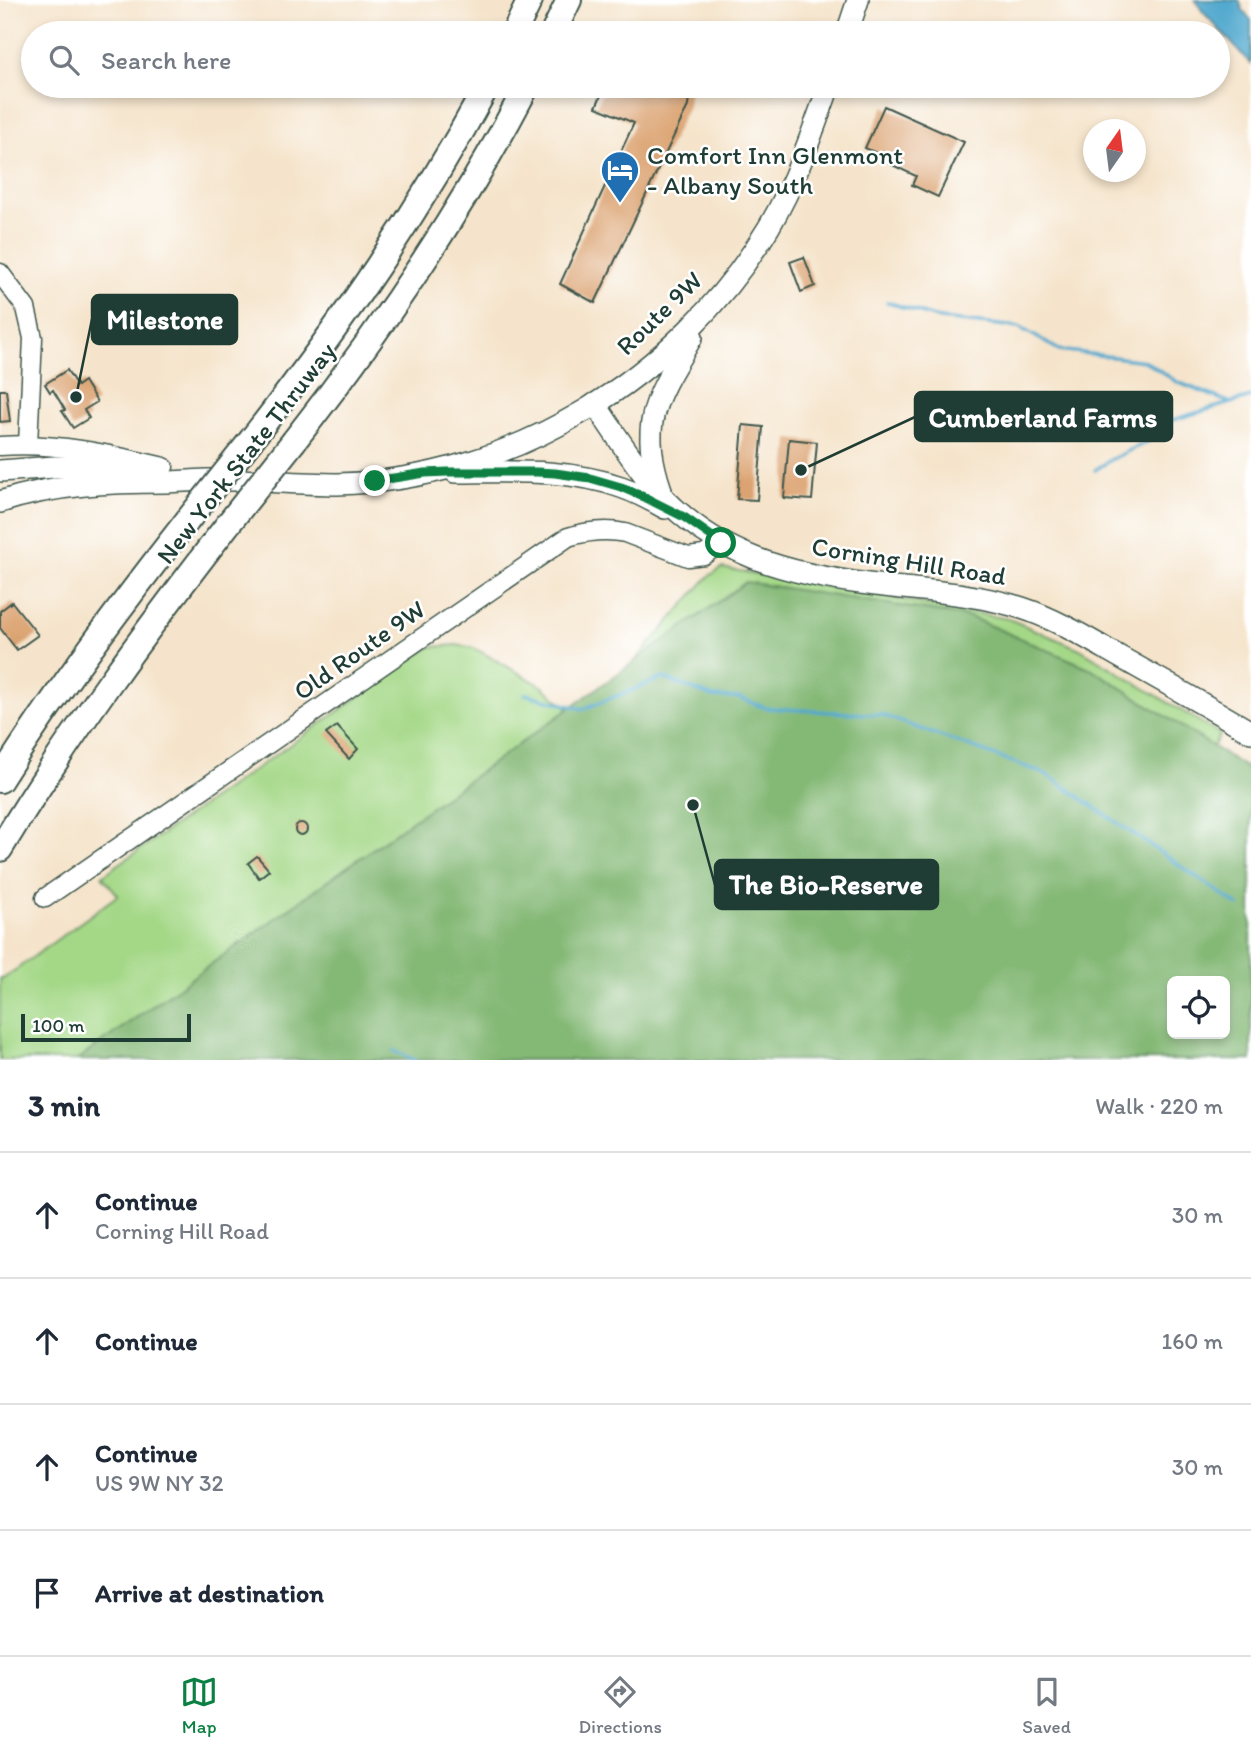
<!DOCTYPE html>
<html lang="en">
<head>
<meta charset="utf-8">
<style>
	:root { --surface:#fff; --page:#f6f6f7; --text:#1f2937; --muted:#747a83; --line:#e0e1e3; --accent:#0b8043 }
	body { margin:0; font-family:Itim,sans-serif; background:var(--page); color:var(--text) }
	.controls { position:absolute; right:21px; bottom:21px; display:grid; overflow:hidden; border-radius:10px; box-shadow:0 4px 10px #0003 }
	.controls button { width:63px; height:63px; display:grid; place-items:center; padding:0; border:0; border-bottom:2px solid var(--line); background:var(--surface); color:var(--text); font:35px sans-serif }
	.compass { position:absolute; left:1083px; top:119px; width:63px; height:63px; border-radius:50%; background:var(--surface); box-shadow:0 4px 10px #0003; rotate:14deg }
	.scale { position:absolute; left:21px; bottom:18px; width:170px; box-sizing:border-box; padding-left:7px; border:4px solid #1f3d34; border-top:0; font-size:19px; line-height:24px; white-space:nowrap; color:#1f3d34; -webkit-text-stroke:5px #fff; paint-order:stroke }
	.stop { position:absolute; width:21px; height:21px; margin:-16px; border:5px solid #0b8043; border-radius:50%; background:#fff }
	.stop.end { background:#0b8043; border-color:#fff; box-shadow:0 2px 7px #0008 }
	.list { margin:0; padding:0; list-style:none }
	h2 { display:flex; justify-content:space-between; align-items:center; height:91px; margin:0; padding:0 28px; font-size:30px }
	h2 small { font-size:23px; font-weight:400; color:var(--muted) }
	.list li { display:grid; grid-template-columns:46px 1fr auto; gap:21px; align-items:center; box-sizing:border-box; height:126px; padding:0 28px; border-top:2px solid var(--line) }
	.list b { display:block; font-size:26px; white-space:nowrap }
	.list p { margin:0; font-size:23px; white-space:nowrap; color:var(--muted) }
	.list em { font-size:23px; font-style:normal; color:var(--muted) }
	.icon { flex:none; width:38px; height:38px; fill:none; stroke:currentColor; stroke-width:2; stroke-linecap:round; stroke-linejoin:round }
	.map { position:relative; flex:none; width:1251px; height:1060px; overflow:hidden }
	.search { position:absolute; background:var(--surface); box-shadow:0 4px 10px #0003; left:21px; right:21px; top:21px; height:77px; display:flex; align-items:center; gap:18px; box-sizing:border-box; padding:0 24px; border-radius:38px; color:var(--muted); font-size:26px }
	.sheet { height:595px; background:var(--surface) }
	nav { display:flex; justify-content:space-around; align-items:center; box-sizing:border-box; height:98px; border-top:2px solid var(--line); background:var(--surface); font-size:19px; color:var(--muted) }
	nav a { display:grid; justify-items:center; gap:4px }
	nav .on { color:var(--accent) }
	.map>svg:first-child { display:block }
	.green { fill:#a4d887; stroke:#628a5e; stroke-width:2 }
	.forest { fill:#83b874; stroke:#517a54; stroke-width:2; fill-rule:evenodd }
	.water { fill:#50a7cd; stroke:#387280; stroke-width:2 }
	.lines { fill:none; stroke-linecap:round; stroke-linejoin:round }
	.stream { stroke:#50a7cd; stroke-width:3.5 }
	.building { fill:#dba371 }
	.minor-casing { stroke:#3f564b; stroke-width:21 }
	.major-casing { stroke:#3f564b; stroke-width:24 }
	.highway-casing { stroke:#3f564b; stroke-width:28 }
	.minor { stroke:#fff; stroke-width:18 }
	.major { stroke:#fff; stroke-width:21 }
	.highway { stroke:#fff; stroke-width:24 }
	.highway-bridge-casing { stroke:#3f564b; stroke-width:28; stroke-linecap:butt }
	.highway-bridge { stroke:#fff; stroke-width:24 }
	.route { stroke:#0b8043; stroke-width:9 }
	.labels { text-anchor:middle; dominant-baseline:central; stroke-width:5; stroke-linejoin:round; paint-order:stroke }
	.poi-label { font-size:26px; fill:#1f3d34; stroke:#fff; text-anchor:start }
	.street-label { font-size:26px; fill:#1f3d34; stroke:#fff }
	.leader { fill:none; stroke:#1f3d34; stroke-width:2.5 }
	.callout-dot { fill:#1f3d34; stroke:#fff; stroke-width:2.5 }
	.callout { fill:#1f3d34; stroke:#1f3d34; stroke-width:2.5 }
	.callout-label { font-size:28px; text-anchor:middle; font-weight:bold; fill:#fff }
</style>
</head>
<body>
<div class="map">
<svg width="1251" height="1060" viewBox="0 0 1251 1060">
	<rect width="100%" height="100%" fill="#fff"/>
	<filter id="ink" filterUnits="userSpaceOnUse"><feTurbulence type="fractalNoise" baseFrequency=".0143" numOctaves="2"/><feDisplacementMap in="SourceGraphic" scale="14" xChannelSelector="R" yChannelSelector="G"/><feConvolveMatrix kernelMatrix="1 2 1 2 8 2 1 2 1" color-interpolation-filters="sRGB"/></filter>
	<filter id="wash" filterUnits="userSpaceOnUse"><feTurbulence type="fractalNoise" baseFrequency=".00686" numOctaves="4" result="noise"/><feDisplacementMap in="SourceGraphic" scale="28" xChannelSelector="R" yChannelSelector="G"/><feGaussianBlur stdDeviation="1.57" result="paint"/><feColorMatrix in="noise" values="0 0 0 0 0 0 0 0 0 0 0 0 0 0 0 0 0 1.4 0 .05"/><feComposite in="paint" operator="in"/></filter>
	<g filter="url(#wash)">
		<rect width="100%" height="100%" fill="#f5e4cb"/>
		<polygon class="green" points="722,568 1009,619 1080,649 1220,734 1091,974 1058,1060 0,1060 0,978 3,979 118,895 102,876 430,647 456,645 474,648 542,686 573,712 590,713 709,576"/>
		<path class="forest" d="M746 582 970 617 1092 669 1251 771V1060H77ZM1172 981H1225V1034H1172Z"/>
		<polygon class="water" points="1195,0 1239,0 1243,10 1251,20 1251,64 1203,12"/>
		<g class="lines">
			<g class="stream">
				<polyline points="887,302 940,319 1019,327 1059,350 1145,361 1177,382 1231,403"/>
				<polyline points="1095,470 1112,459 1159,436 1169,421 1251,397"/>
				<polyline points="525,694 583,709 663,678 713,697 739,698 766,708 882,715 1046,774 1239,906"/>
				<polyline points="394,1051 415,1060"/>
			</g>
		</g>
		<g id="blocks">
			<g class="building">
				<polygon points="662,23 690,24 690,33 660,33"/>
				<polygon points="605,86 690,86 688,106 595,303 560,284 634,123 596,107"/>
				<polygon points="884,106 964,142 938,197 912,185 916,176 888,163 890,159 865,148"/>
				<polygon points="804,257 815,286 801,292 790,262"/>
				<polygon points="67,370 77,386 84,381 97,402 84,410 89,418 73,428 62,411 65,410 53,390 50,392 45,384"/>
				<polygon points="0,390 6,390 10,421 0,422"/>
				<polygon points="743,425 763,427 757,500 737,499"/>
				<polygon points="789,439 817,442 812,500 784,498"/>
				<polygon points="12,602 38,635 17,650 0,628 0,611"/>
				<polygon points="337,726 358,749 349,759 326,734"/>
				<circle cx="301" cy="829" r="6"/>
				<polygon points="257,856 269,870 259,878 248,863"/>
			</g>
		</g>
	</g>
	<g filter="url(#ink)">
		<use href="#blocks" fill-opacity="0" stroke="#3f564b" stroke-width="2"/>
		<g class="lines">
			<g class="minor-casing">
				<g id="minor">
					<polyline points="0,273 26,308 33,338 28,444"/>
					<path d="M0 446C56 442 109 454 164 467"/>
					<path d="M45 898 568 537C588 531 605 529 625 533L688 557 704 555 721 543"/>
				</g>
			</g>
			<g class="major-casing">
				<g id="major">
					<polyline points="847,33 858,0"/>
					<path d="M595 404C614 432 632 461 654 487 712 555 789 575 876 585 925 591 975 593 1022 608 1059 620 1093 642 1127 661 1168 684 1210 708 1251 732"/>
					<polyline points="0,471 55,467 144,467"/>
					<path d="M455 472C511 472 567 468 621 487 636 492 651 500 665 508"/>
					<path d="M661 490C637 421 658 395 692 337"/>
					<path d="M0 502C55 484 110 482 167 482 190 481 213 479 236 480 270 481 303 484 337 484 513 480 679 377 769 227 795 183 812 134 829 86"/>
				</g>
			</g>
			<g class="highway-casing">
				<g id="highway">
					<polyline points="514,33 530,0"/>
					<polyline points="553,33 569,0"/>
					<path d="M252 439C341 325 418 213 487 86"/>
					<path d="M294 441C382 329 461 212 527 86"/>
					<path d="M0 780C57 690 121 605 187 521"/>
					<path d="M0 849C69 735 147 629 229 523"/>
				</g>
			</g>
			<use href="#minor" class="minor"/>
			<use href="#major" class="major"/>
			<use href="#highway" class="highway"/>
			<g class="highway-bridge-casing">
				<g id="highway-bridge">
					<polyline points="187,521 252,439"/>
					<polyline points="229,523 294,441"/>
				</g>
			</g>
			<use href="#highway-bridge" class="highway-bridge"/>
		</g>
	</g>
	<g class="lines" filter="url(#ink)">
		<polyline class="route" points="375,481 425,473 448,472 537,472 555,473 590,478 621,487 642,496 684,517 721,543"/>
	</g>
	<defs>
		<g id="hotel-pin" transform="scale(2.0125)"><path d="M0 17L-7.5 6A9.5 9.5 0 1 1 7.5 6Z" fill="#1f6fb2" stroke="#fff"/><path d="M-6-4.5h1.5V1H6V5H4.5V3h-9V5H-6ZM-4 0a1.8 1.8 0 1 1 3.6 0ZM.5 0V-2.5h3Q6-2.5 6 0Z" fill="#fff"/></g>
	</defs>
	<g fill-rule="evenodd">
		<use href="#hotel-pin" x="620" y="170"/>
	</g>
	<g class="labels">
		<g class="poi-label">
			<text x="647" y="155">Comfort Inn Glenmont<tspan x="647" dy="30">- Albany South</tspan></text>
		</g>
		<g class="street-label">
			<text transform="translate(659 313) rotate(-44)">Route 9W</text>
			<text transform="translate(246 453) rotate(-52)">New York State Thruway</text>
			<text transform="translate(909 561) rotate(9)">Corning Hill Road</text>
			<text transform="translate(359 650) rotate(-35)">Old Route 9W</text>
		</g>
	</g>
	<path class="leader" d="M76 397L92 319M801 470L915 417M693 805L715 885"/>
	<g class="callout-dot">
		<circle cx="76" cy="397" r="7"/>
		<circle cx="801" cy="470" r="7"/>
		<circle cx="693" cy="805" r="7"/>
	</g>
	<g class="callout">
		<rect x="92" y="295" width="145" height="49" rx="7"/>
		<rect x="915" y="392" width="257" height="49" rx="7"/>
		<rect x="715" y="860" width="223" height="49" rx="7"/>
	</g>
	<g class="callout-label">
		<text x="165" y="329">Milestone</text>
		<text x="1043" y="427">Cumberland Farms</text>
		<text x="826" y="894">The Bio-Reserve</text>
	</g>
</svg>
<div class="controls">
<button><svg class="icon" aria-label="locate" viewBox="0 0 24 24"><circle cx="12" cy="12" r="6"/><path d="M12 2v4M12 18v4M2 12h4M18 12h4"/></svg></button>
</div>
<svg class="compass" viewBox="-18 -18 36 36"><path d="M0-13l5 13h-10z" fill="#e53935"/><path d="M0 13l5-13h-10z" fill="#747a83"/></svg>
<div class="scale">100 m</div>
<div class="stop" style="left:721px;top:543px"></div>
<div class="stop end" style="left:375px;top:481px"></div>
<div class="search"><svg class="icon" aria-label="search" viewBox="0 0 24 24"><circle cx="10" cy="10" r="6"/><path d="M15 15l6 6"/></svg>Search here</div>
</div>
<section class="sheet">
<h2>3 min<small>Walk · 220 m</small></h2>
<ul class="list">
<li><svg class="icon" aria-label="ahead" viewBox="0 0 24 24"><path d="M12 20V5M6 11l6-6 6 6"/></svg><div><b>Continue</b><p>Corning Hill Road</p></div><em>30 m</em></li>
<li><svg class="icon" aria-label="ahead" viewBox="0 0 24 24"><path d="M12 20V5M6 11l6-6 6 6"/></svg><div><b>Continue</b></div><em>160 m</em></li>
<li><svg class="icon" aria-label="ahead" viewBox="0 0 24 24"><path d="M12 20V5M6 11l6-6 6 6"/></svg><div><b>Continue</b><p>US 9W NY 32</p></div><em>30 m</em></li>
<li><svg class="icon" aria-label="arrive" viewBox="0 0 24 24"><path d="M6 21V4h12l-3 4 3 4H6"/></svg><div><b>Arrive at destination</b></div></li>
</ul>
</section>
<nav>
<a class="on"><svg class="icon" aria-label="map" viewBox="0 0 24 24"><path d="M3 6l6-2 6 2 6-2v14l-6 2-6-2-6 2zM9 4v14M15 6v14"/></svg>Map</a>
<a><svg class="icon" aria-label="directions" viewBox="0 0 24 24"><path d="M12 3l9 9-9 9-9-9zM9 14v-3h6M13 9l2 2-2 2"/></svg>Directions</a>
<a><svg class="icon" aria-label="saved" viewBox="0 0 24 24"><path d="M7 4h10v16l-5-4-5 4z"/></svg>Saved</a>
</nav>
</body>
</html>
